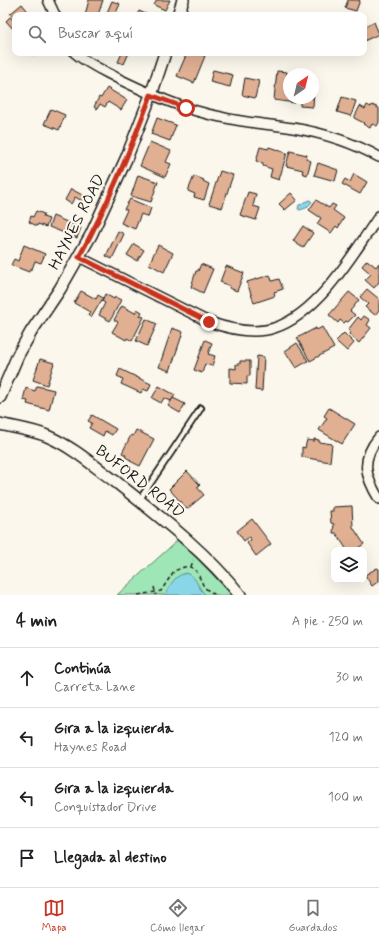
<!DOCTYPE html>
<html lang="es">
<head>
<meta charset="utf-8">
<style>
	:root { --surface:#fff; --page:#f6f6f6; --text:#202124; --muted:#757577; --line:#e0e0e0; --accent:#c8321e }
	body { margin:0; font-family:Mynerve,sans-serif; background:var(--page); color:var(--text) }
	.controls { position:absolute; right:12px; bottom:12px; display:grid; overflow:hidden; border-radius:8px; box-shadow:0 4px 16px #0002 }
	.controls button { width:36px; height:36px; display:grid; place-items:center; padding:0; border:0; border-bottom:1px solid var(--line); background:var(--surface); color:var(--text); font:20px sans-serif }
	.compass { position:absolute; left:283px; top:68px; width:36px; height:36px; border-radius:50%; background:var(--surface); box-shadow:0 4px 16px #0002; rotate:35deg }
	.stop { position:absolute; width:12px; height:12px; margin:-9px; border:3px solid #c8321e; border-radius:50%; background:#fff }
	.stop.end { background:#c8321e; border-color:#fff; box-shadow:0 1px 4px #0008 }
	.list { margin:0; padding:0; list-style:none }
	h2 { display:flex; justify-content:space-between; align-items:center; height:52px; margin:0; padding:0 16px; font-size:17px }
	h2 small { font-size:13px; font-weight:400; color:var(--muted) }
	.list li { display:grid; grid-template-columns:26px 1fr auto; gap:12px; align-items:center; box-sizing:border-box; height:60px; padding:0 16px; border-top:1px solid var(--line) }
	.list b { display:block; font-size:15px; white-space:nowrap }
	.list p { margin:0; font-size:13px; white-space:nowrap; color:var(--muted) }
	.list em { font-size:13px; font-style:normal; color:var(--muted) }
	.icon { flex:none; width:22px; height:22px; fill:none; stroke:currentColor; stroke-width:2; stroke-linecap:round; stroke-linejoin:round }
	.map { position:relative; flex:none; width:379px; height:595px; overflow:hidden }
	.search { position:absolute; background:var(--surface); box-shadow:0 4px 16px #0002; left:12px; right:12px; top:12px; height:44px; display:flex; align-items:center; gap:10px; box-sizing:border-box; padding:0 14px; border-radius:8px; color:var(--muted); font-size:15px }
	.sheet { height:292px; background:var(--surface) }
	nav { display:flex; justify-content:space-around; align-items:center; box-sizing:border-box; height:56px; border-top:1px solid var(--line); background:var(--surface); font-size:11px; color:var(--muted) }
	nav a { display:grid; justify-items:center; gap:2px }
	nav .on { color:var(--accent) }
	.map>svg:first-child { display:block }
	.green { fill:#9ee6b5; stroke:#5d8168 }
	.water { fill:#88d6e7; stroke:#5d8c96 }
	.building { fill:#e1b093; stroke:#1c1c1c }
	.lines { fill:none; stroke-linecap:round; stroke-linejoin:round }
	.service-casing { stroke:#1c1c1c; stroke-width:8 }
	.minor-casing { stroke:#1c1c1c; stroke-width:12 }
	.tertiary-casing { stroke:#1c1c1c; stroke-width:14 }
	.path { stroke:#1c1c1c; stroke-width:1.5; stroke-dasharray:4 3; stroke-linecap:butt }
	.service { stroke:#fbf7ec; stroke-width:4.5 }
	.minor { stroke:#fbf7ec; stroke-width:9 }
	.tertiary { stroke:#fbf7ec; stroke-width:11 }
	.route { stroke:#c8321e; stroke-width:5 }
	.labels { text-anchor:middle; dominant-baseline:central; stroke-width:4; stroke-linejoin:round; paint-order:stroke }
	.street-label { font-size:16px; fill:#1c1c1c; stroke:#fbf7ec }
</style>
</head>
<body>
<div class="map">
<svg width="379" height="595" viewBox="0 0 379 595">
	<rect width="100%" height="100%" fill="#fbf7ec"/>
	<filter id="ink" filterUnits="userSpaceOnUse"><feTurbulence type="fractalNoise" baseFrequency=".025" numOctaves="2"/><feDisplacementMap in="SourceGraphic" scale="8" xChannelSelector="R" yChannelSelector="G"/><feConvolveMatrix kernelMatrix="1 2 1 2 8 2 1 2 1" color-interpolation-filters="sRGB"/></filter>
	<g filter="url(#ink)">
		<polygon class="green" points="179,539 232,595 117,595"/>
		<g class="water">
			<polygon points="310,200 312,202 306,208 300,210 298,209 299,205 302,204 304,202"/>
			<path d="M187 573C199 579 196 587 206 595H166C170 584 175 575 187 573Z"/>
		</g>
		<g class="building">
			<polygon points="89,0 103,0 98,15 85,15"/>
			<polygon points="157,0 170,0 165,10 154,5"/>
			<polygon points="348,0 360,0 356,11 345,8"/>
			<polygon points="112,1 120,4 115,15 106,15"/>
			<polygon points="22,4 31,15 15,15 15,20 10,14"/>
			<polygon points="139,11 148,15 137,15"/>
			<polygon points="10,17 15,22 14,30 6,21"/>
			<polygon points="374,22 379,34 364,41 364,27"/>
			<polygon points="22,53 40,53 40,55 22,54"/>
			<polygon points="122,53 129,53 124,64 118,62"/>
			<polygon points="187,53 198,53 205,56 194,83 177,76"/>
			<polygon points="213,70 233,75 230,87 210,82"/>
			<polygon points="277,71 287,72 287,76 289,76 289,98 295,98 295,103 274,100"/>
			<polygon points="245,78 259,81 255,98 242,95"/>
			<polygon points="107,88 127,100 121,110 108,102 105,107 100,104 97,109 94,107 99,97 101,98"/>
			<polygon points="313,90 314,90 313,107 300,106 300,98 313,98"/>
			<polygon points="342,97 356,101 351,116 337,112"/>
			<polygon points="367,105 371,107 372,105 379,108 379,122 377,126 372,124 370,128 363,124 364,123 354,118 360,106 365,109"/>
			<polygon points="51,109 65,115 59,130 44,124"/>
			<polygon points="157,118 176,125 170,141 151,134"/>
			<polygon points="150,142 171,151 166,162 171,164 165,177 140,166"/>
			<polygon points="260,147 268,149 269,147 287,153 279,180 270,177 272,169 263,166 263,164 256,161"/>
			<polygon points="290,151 307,155 306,159 311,161 307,175 302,173 303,170 286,166"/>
			<polygon points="318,163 338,170 335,181 314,175"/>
			<polygon points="220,171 233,175 222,208 209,204"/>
			<polygon points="354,174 367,182 360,194 342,184 345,179 350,182"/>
			<polygon points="138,175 158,182 151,202 131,196"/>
			<polygon points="194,176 204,180 203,181 209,184 204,200 194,197 195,194 188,191"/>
			<polygon points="71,189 86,197 84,202 75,197 71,204 65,200"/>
			<polygon points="248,192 256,194 253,206 260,208 256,220 240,215"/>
			<polygon points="291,193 297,200 285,210 279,204"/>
			<polygon points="130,199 151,208 148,217 141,214 135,229 121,223 127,210 124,209"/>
			<polygon points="316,200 329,208 332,204 336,206 333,210 344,218 338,228 336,226 331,233 317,224 321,218 309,210"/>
			<polygon points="36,211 44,214 43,217 49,219 46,227 38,224 37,226 29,222 31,216 33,217"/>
			<polygon points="53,216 81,228 77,238 49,227"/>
			<polygon points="303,226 313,233 303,248 293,241"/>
			<polygon points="118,231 124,234 112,259 106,256"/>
			<polygon points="134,244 144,250 137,261 127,255"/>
			<polygon points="24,245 45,254 41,263 35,261 32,269 30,269 29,272 11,265 14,259 18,261"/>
			<polygon points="158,245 173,253 164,272 149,264"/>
			<polygon points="367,260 376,267 379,263 379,282 374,288 365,280 371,274 362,266"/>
			<polygon points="201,264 213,269 203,293 191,287 196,271 198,271"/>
			<polygon points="226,266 244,273 237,291 229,288 230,286 220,282"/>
			<polygon points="270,275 272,281 279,279 283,289 274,292 275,296 254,303 247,282"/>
			<polygon points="367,289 379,299 379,310 375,315 365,307 368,304 360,297"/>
			<polygon points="81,291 96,299 98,295 103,298 91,318 88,315 90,312 74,303"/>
			<polygon points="349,292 359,300 350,311 355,315 348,322 346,321 344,323 340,320 338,323 329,315"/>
			<polygon points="105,294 114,299 115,297 121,300 110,321 99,315 105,303 102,301"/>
			<polygon points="122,306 135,313 137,309 142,312 140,316 144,317 132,341 127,338 126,340 112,332 118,322 114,320"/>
			<polygon points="364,316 370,320 367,325 371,328 359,343 349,334 350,332 348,330 358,317 361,320"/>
			<polygon points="146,319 157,324 147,346 136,341"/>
			<polygon points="322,327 334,348 310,361 297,338 316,328 317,330"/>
			<polygon points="172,328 183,332 170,371 159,367"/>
			<polygon points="344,333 354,343 347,351 336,341"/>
			<polygon points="205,340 212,343 208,354 215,356 212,366 205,364 202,373 194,370"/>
			<polygon points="297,343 308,361 296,368 285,351"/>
			<polygon points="257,356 264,357 262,391 255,390"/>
			<polygon points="40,359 54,363 47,385 33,380"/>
			<polygon points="240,361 250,361 250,376 247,376 247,384 230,383 230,368 236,369 236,364 240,364"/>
			<polygon points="120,369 151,384 148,391 143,389 141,393 121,384 123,379 117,376"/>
			<polygon points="37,386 54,390 49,410 27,404 28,401 23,400 26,388 35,391"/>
			<polygon points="159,386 175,395 171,401 164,398 161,403 152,398"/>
			<polygon points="173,398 185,404 180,413 168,406"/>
			<polygon points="329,408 355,424 342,444 319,430 327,418 324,416"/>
			<polygon points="92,415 116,429 112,435 105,431 103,436 89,428 92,423 88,421"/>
			<polygon points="136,430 154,439 140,466 130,461 131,460 125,457 126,455 122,453 131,435 133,436"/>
			<polygon points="314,439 319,440 319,442 332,444 330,462 302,457 302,447 305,448 307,440 314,441"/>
			<polygon points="187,471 200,485 197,487 204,495 187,509 169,489"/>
			<polygon points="352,506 353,527 364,544 355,550 347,550 336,533 333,533 334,524 331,523 330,511 333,511 333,507"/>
			<polygon points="252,519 271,544 256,556 247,543 251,540 249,537 244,541 237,531"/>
			<polygon points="377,568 379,569 379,581 372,586 365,575"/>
		</g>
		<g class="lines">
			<g class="service-casing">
				<polyline id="service" points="140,499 201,408"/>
			</g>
			<g class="minor-casing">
				<g id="minor">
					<polyline points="48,0 55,15"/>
					<path d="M75 53C88 64 102 70 117 78 150 94 184 110 221 117 245 123 269 124 293 128 323 133 352 142 379 157"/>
					<path d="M79 257 209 322C229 329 253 335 274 328 318 314 354 253 379 216"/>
					<path d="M379 437C360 460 365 476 379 499"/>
				</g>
			</g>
			<g class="tertiary-casing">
				<g id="tertiary">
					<polyline points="178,15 183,0"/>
					<polyline points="0,397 18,355 31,332 60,289 91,235 126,159 151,95 165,53"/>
					<path d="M0 424C16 428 32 430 47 436 73 447 94 466 116 482 160 517 205 551 240 595"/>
				</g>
			</g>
			<g class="path">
				<polyline points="191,567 193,560"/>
				<polyline points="154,587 156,595"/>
				<polyline points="138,595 161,591 174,571 184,567 191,567 197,572 204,587 210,592 216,595"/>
			</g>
			<use href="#service" class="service"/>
			<use href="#minor" class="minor"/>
			<use href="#tertiary" class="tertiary"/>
		</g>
	</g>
	<g class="lines" filter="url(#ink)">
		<path class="route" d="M186 108 151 95C130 150 108 205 79 257L209 322"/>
	</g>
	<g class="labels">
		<g class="street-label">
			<text transform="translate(77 222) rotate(-63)">HAYNES ROAD</text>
			<text transform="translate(140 482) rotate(38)">BUFORD ROAD</text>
		</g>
	</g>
</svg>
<div class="controls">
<button><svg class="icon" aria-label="layers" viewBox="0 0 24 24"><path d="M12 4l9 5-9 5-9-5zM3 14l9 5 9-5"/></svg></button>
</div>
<svg class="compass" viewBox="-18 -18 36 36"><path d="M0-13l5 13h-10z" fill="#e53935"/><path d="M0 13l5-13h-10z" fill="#757577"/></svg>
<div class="stop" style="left:186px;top:108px"></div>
<div class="stop end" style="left:209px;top:322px"></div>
<div class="search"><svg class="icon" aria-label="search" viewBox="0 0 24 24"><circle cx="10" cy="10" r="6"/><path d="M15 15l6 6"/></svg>Buscar aquí</div>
</div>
<section class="sheet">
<h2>4 min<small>A pie · 250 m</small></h2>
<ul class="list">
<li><svg class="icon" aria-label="ahead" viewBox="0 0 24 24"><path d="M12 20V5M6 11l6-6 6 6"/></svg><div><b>Continúa</b><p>Carreta Lane</p></div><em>30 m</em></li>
<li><svg class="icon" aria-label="left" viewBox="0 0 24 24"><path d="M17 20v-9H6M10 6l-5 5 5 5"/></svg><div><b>Gira a la izquierda</b><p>Haynes Road</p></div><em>120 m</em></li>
<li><svg class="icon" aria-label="left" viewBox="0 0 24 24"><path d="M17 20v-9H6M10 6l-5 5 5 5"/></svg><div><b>Gira a la izquierda</b><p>Conquistador Drive</p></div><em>100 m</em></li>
<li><svg class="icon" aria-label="arrive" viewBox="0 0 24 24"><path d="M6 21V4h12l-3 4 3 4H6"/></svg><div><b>Llegada al destino</b></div></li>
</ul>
</section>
<nav>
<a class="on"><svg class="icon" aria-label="map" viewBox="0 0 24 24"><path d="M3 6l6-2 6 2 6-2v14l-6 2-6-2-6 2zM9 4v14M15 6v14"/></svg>Mapa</a>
<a><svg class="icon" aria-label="directions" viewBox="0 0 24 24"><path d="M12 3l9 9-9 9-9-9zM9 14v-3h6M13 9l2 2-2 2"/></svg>Cómo llegar</a>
<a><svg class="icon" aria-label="saved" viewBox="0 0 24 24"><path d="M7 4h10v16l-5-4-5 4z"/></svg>Guardados</a>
</nav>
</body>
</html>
